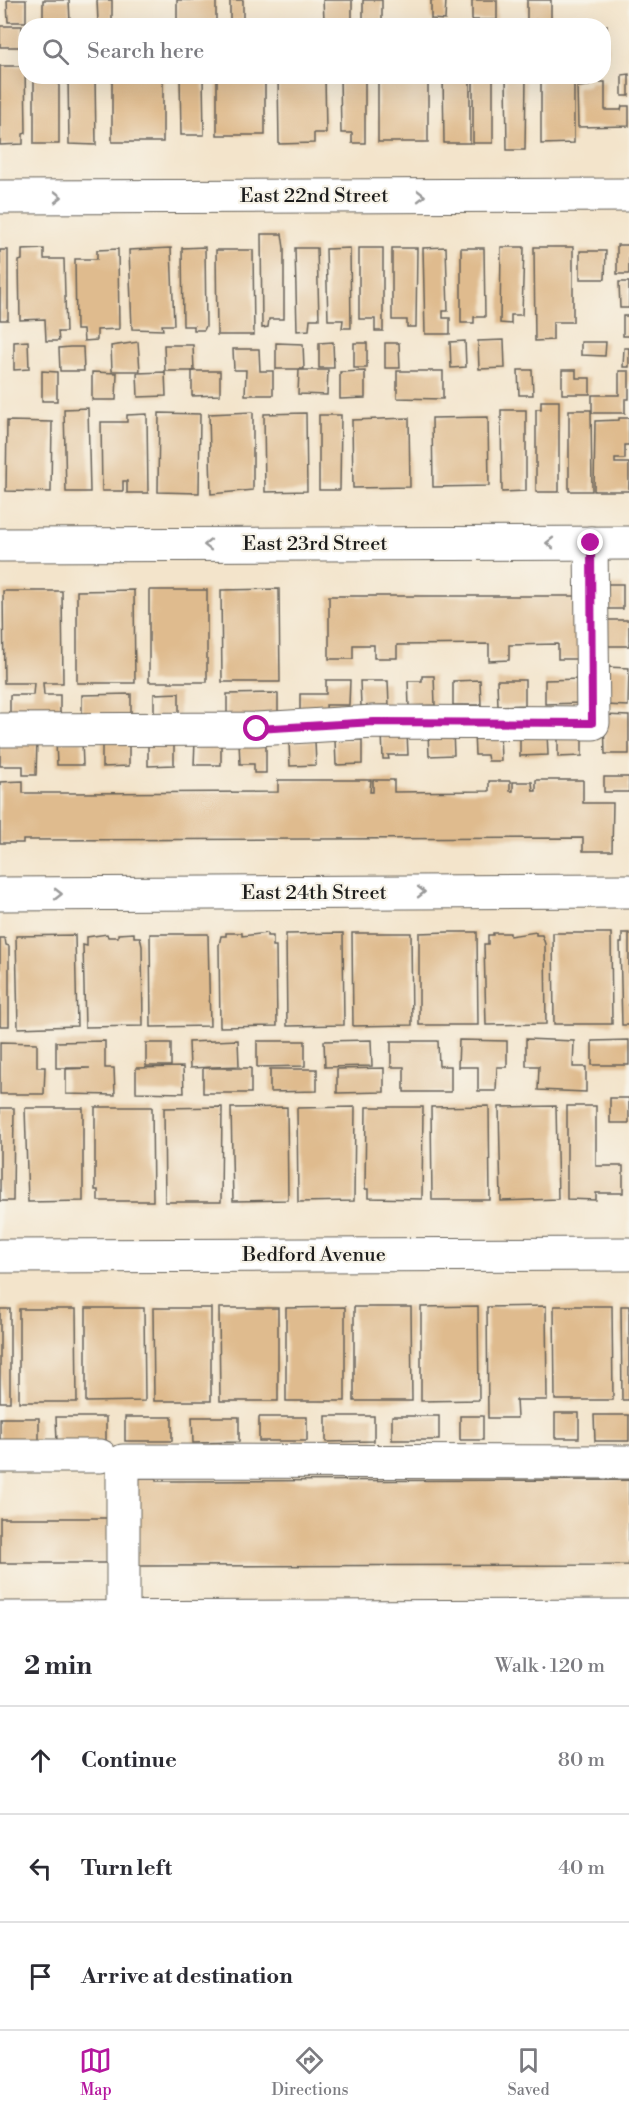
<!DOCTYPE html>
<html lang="en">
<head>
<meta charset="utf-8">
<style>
	:root { --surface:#fff; --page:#f7f7f7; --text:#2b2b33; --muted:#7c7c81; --line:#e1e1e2; --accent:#b5179e }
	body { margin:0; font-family:"Libre Bodoni",serif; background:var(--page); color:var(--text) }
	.stop { position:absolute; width:18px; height:18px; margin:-14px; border:4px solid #b5179e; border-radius:50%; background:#fff }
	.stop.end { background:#b5179e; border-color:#fff; box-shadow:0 2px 6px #0008 }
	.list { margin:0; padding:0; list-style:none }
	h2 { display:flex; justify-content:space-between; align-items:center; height:78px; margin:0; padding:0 24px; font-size:26px }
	h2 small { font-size:20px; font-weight:400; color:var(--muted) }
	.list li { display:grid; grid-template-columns:39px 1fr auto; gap:18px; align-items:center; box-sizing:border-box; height:108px; padding:0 24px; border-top:2px solid var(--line) }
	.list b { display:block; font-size:22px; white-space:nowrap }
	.list em { font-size:20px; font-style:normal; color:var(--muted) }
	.icon { flex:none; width:33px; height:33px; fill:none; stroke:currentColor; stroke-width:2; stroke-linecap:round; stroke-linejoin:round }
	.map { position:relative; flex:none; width:629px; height:1627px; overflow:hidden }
	.search { position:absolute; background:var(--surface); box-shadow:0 6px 24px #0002; left:18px; right:18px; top:18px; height:66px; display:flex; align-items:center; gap:15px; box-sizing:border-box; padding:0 21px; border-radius:24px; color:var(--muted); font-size:22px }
	.sheet { height:402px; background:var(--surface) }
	nav { display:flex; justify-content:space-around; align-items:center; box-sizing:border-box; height:84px; border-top:2px solid var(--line); background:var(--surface); font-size:16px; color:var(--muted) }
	nav a { display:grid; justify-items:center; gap:3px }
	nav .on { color:var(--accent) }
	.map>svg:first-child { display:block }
	.building { fill:#dfbb8e }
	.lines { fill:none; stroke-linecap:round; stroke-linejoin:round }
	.minor-casing { stroke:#676259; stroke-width:35 }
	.major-casing { stroke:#676259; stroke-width:35 }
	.minor { stroke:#fff; stroke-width:33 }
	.major { stroke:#fff; stroke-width:33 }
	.oneway { stroke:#999 }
	.route { stroke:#b5179e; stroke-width:8 }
	.labels { text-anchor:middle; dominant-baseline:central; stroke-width:4.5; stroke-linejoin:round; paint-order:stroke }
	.street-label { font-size:20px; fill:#1c1c1c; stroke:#f7f3e8 }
</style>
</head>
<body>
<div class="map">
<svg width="629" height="1627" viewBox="0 0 629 1627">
	<rect width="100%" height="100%" fill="#f7f3e8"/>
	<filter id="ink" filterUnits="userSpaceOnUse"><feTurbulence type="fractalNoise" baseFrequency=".0167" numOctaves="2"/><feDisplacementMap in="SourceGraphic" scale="12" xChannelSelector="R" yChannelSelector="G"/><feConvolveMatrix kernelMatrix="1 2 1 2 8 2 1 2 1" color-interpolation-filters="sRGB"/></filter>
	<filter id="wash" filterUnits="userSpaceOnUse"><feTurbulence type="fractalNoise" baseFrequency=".008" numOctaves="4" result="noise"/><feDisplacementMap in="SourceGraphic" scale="24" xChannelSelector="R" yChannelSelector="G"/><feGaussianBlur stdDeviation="1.35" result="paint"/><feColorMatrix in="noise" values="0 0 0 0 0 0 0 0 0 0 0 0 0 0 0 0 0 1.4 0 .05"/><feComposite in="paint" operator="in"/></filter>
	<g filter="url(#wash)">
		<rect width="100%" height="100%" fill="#f3e4cb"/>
		<g id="blocks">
			<g class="building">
				<polygon points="7,0 26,0 26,22 8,22"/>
				<polygon points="43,0 69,0 70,22 43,22"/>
				<polygon points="97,0 112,0 112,22 98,22"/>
				<rect x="177" y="0" width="39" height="22"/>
				<rect x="230" y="0" width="13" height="21"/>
				<polygon points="323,0 352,0 352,20 324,19"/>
				<polygon points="363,0 382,0 382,21 363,20"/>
				<polygon points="431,0 446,0 445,20 431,19"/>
				<rect x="472" y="0" width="25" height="20"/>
				<polygon points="527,0 551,0 551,19 527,20"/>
				<polygon points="607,25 608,57 604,57 604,26"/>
				<rect x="0" y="26" width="22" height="21"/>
				<polygon points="0,66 25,66 26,133 23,134 23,144 0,145"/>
				<polygon points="629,74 629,96 622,96 622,75"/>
				<rect x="34" y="76" width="25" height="68"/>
				<polygon points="68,76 95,76 96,145 69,144"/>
				<rect x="112" y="76" width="51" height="66"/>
				<polygon points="180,76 203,77 204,135 181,135"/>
				<polygon points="254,76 265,77 265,135 217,135 217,77"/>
				<polygon points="325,76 326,133 314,133 314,143 279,144 278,77"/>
				<polygon points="340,76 365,76 365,143 352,143 352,133 341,133"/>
				<rect x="378" y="76" width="50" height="66"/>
				<polygon points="443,76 470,76 470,143 444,143"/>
				<rect x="473" y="76" width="20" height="67"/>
				<polygon points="506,76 526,76 525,150 507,150"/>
				<polygon points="541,76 574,76 574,143 541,144"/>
				<polygon points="589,82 605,82 605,110 621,110 622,106 629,106 629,126 578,127 577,87 589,86"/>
				<polygon points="261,234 282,234 284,248 284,319 269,319 268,327 262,328"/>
				<rect x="617" y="245" width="12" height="29"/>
				<polygon points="205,247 206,326 204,330 194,330 194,326 183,326 182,248"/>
				<polygon points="446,247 448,311 443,311 443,318 450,318 450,334 425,334 423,248"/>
				<polygon points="501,247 524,247 522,315 511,315 511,324 500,323"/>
				<polygon points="534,247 573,247 573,322 553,322 553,340 535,341"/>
				<polygon points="171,248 174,325 162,325 163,330 132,329 129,250"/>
				<polygon points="295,248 317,248 319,319 310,319 309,330 297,331"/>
				<polygon points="350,248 351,328 342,328 343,320 328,320 326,249"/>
				<polygon points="359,248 383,248 383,331 375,331 375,319 359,319"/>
				<polygon points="392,248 417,248 416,327 407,327 407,320 392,320"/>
				<polygon points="461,248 484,248 485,317 474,317 474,323 461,323"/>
				<polygon points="44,249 44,259 64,259 66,332 58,332 59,341 46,341 45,319 20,320 19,261 22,260 22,250"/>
				<polygon points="118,249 119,329 97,330 97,340 84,341 83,330 76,330 75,259 97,259 97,250"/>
				<rect x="0" y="250" width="8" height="70"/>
				<polygon points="216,250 253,250 254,335 217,335"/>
				<polygon points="580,251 606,251 605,279 580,279"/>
				<polygon points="619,282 629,282 629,308 620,308"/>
				<rect x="623" y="316" width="6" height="20"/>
				<polygon points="504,340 505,368 479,369 478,341"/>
				<polygon points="28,341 29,369 14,370 14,342"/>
				<polygon points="465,341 466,367 451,368 450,342"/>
				<polygon points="138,342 140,371 112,371 111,346"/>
				<polygon points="333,342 334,368 319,368 319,343"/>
				<polygon points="581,342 606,342 605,356 581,355"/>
				<polygon points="276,343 303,344 304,369 276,369"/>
				<rect x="354" y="343" width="13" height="25"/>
				<polygon points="385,343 399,343 400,368 385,368"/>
				<polygon points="164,345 193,345 194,371 165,371"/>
				<polygon points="70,347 83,347 84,371 60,371 59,348"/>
				<polygon points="624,348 629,348 629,367 623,367"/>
				<polygon points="233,349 259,349 260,371 273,371 273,395 245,395 246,370 234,370"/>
				<polygon points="299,370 328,370 327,395 298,394"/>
				<polygon points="518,370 532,370 533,395 519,395"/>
				<polygon points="562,370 576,370 576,378 590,378 590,394 562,394"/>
				<polygon points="42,371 57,372 57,401 42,401"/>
				<polygon points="192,371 220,371 220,395 192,396"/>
				<polygon points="365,371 365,398 340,399 340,372"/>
				<polygon points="397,371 443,371 443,399 397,398"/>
				<polygon points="619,371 629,371 629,399 625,399 625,413 592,413 592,395 619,395"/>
				<polygon points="92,372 117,373 116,400 92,400"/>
				<polygon points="165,372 166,396 138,397 137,373"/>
				<polygon points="541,401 559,401 559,492 536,492 536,409 541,409"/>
				<polygon points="88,408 90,492 66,492 64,409"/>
				<polygon points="501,410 526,410 526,491 502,492"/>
				<polygon points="569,410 591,410 592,491 569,491"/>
				<polygon points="253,412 253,490 211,494 209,414"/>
				<polygon points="159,413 200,414 199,493 158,492"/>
				<polygon points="306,413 307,491 265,492 264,414"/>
				<polygon points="147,414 148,493 127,493 127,481 123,481 123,491 102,491 101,422 127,422 127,415"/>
				<polygon points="319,415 341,415 340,490 319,490"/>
				<polygon points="488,417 489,486 433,487 432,418"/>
				<polygon points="409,418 410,487 353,488 352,420"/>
				<polygon points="619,418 629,418 629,445 625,445 625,459 615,459 615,463 629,463 629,491 594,491 595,421 619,420"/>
				<polygon points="7,421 52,422 51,492 6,491"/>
				<rect x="595" y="584" width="28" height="25"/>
				<polygon points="279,589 280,682 222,682 221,590"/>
				<polygon points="134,590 135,683 77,683 77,591"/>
				<rect x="149" y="590" width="58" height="92"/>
				<polygon points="3,591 62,591 63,683 43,683 44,695 60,695 60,719 10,719 10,695 33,695 34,683 4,683"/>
				<polygon points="329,596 582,596 582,659 558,659 558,644 509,645 509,660 489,661 489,644 397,645 397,658 374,658 374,645 353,645 353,659 329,659"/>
				<polygon points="605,620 629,620 629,646 606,646"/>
				<polygon points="606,667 629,668 628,706 605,705"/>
				<polygon points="422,676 434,676 435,705 409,706 408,681 422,681"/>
				<polygon points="581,679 581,703 545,704 545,680"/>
				<polygon points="326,680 350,680 349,705 326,705 327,717 300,718 300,694 326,694"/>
				<polygon points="480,680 481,705 453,705 453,681"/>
				<polygon points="497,680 525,680 525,705 498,706"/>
				<polygon points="360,681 388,681 389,705 361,706"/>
				<polygon points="179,693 179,718 154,719 154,694"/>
				<polygon points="273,693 278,694 278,716 227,718 227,694"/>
				<polygon points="131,694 131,718 82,719 82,695"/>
				<polygon points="604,715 629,716 629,754 605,754"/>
				<polygon points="382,731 407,732 408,755 388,755 389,759 383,759"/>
				<polygon points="453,731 454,755 429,756 428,732"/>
				<polygon points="500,731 501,761 488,761 487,755 475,755 474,732"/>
				<polygon points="520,732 547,732 548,755 520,756"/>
				<polygon points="558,732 582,732 582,756 558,757"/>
				<polygon points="266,740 266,773 254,773 254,764 240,764 239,741"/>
				<polygon points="335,740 362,740 362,764 336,765"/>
				<polygon points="82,741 83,765 57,765 56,742"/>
				<polygon points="102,741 129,741 129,766 102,767"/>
				<polygon points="148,741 174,741 174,765 148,766"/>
				<polygon points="195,741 221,741 221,765 194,765"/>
				<polygon points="315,741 316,765 290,766 289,742"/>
				<polygon points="0,742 37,742 36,775 23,775 23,766 0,766"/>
				<rect x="604" y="777" width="25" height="15"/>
				<polygon points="278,780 371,780 370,792 373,792 373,780 394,780 394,792 489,791 489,781 510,781 510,791 513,791 513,782 532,782 533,791 536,791 536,780 583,780 583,803 613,803 612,851 583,851 583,838 23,840 23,843 0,843 0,782 23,781 23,793 69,793 278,792"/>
				<polygon points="448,932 477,932 478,1025 419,1025 419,933"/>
				<polygon points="536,932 536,935 542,935 545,944 546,1024 486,1025 484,944 488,944 488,935 493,935 493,933 510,933 510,936"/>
				<polygon points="134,933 134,937 140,937 142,946 143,1026 85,1027 83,945 87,946 87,937 107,934 108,937 118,937 118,934"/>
				<polygon points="226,933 242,933 242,936 267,933 267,936 273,936 273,946 276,946 277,1026 220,1027 219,945 221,936 226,936"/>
				<polygon points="343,933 344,1025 287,1026 286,934"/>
				<polygon points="352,933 411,933 412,1025 353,1026"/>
				<polygon points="553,933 611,933 612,1024 554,1024"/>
				<polygon points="622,933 629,933 629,1025 622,1025 620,943 622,943"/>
				<polygon points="150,934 208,934 210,1026 151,1027"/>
				<polygon points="75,935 77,1026 18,1028 16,936"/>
				<polygon points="0,938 5,938 6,945 9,946 9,1026 0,1026"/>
				<polygon points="526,1039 574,1041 573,1067 586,1067 586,1092 538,1090 539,1066 526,1066"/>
				<polygon points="238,1040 239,1066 190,1068 189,1042"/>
				<polygon points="371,1040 372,1066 325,1067 324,1041"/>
				<polygon points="459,1040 507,1041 507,1067 497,1067 496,1091 478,1091 478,1067 458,1067"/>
				<polygon points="629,1040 629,1065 592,1065 592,1041"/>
				<polygon points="105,1041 105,1068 114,1068 115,1095 66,1094 66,1069 90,1068 56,1068 56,1042"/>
				<polygon points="257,1041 305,1041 305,1066 257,1067"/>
				<polygon points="391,1041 438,1041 439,1066 451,1066 451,1092 404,1092 404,1067 391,1067"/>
				<polygon points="0,1042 37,1043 37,1067 45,1067 44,1094 0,1094"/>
				<rect x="146" y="1043" width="25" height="23"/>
				<polygon points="183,1067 184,1093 136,1092 136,1068"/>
				<rect x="203" y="1068" width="48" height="25"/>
				<polygon points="384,1068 384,1092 337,1093 337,1069"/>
				<polygon points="270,1069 317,1069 317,1091 270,1092"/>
				<rect x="610" y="1098" width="19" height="25"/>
				<polygon points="489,1106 490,1200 432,1200 431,1107"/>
				<polygon points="556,1106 558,1199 501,1201 499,1107"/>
				<polygon points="567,1106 596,1106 596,1166 623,1166 623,1193 596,1193 596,1200 567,1199"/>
				<polygon points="95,1107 152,1107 153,1201 98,1201 98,1190 95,1190"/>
				<polygon points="222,1107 221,1202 165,1202 164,1108"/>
				<polygon points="287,1107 288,1200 233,1201 231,1108"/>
				<polygon points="355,1107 354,1201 298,1202 297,1108"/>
				<polygon points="366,1107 423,1107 422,1199 368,1198 368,1189 365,1189"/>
				<polygon points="0,1108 14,1108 13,1201 0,1201"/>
				<polygon points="25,1108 83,1108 83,1201 28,1202"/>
				<polygon points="478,1306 479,1400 421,1401 421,1307"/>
				<polygon points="546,1306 547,1400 516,1400 517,1418 488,1418 487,1307"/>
				<polygon points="554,1306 612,1306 613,1400 555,1400"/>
				<polygon points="621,1306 629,1306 629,1400 622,1400"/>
				<polygon points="345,1307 345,1401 286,1401 286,1308"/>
				<polygon points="354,1307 411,1307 412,1401 354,1401"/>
				<polygon points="86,1308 144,1308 145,1401 86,1402"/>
				<polygon points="153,1308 211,1308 211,1401 154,1401"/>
				<polygon points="219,1308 278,1308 278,1401 220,1401"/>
				<rect x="0" y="1309" width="10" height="93"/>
				<polygon points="19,1309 76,1309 77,1402 19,1402"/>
				<rect x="555" y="1413" width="24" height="25"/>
				<polygon points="594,1415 629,1415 629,1441 595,1441"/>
				<polygon points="326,1416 374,1416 374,1441 326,1442"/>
				<rect x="392" y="1416" width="47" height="24"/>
				<rect x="460" y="1416" width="23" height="24"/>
				<polygon points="56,1417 106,1417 106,1442 57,1442"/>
				<rect x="125" y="1417" width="47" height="24"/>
				<polygon points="192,1417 239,1417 239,1442 193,1443"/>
				<rect x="259" y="1417" width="48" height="24"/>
				<rect x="0" y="1418" width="39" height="24"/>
				<polygon points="132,1478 156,1478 156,1481 629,1480 629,1565 132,1566"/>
				<rect x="0" y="1518" width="109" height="45"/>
			</g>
		</g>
	</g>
	<g filter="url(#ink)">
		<use href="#blocks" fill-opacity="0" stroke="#676259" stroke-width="1.5"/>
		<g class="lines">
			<g class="minor-casing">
				<g id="minor">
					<polyline points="0,197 629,195"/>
					<polyline points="0,545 629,543"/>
					<polyline points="0,730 257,729 374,722 593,723 591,543"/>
					<polyline points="0,894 629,891"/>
					<polyline points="0,1456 100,1456"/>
					<polyline points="0,1618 629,1616"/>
					<polyline points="123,1618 123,1461 629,1462"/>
				</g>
			</g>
			<g class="major-casing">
				<polyline id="major" points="0,1256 629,1254"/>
			</g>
			<use href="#minor" class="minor"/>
			<use href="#major" class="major"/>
		</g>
		<defs><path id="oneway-chevron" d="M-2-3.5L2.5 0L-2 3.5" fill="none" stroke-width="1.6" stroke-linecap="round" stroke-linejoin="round" transform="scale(1.5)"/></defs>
		<g class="oneway">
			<use href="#oneway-chevron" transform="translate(421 196)"/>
			<use href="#oneway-chevron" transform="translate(58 197)"/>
			<use href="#oneway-chevron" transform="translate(550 543) rotate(180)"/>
			<use href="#oneway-chevron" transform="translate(208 545) rotate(180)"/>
			<use href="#oneway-chevron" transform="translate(421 892)"/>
			<use href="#oneway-chevron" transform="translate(58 894)"/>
		</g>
	</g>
	<g class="lines" filter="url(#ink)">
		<polyline class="route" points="257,729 374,722 592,723 591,543"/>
	</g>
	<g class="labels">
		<g class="street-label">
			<text x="314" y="196">East 22nd Street</text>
			<text x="315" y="544">East 23rd Street</text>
			<text x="314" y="893">East 24th Street</text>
			<text x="314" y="1255">Bedford Avenue</text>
		</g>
	</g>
</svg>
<div class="stop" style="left:257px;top:729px"></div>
<div class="stop end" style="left:591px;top:543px"></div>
<div class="search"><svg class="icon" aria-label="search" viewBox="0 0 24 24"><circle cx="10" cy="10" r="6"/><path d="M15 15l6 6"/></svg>Search here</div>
</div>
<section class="sheet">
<h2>2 min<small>Walk · 120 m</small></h2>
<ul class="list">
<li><svg class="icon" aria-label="ahead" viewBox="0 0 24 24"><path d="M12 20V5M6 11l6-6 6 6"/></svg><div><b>Continue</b></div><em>80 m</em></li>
<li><svg class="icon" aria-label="left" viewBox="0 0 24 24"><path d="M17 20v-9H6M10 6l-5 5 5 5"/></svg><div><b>Turn left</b></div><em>40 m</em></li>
<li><svg class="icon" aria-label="arrive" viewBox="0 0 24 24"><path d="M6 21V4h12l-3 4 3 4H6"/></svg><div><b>Arrive at destination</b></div></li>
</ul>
</section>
<nav>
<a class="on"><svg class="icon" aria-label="map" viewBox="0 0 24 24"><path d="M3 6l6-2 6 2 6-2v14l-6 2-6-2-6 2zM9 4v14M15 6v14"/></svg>Map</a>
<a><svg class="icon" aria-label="directions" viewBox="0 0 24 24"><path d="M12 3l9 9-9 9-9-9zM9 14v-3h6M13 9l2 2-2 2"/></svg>Directions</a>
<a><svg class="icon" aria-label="saved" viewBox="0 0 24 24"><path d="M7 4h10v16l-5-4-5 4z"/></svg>Saved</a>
</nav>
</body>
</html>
